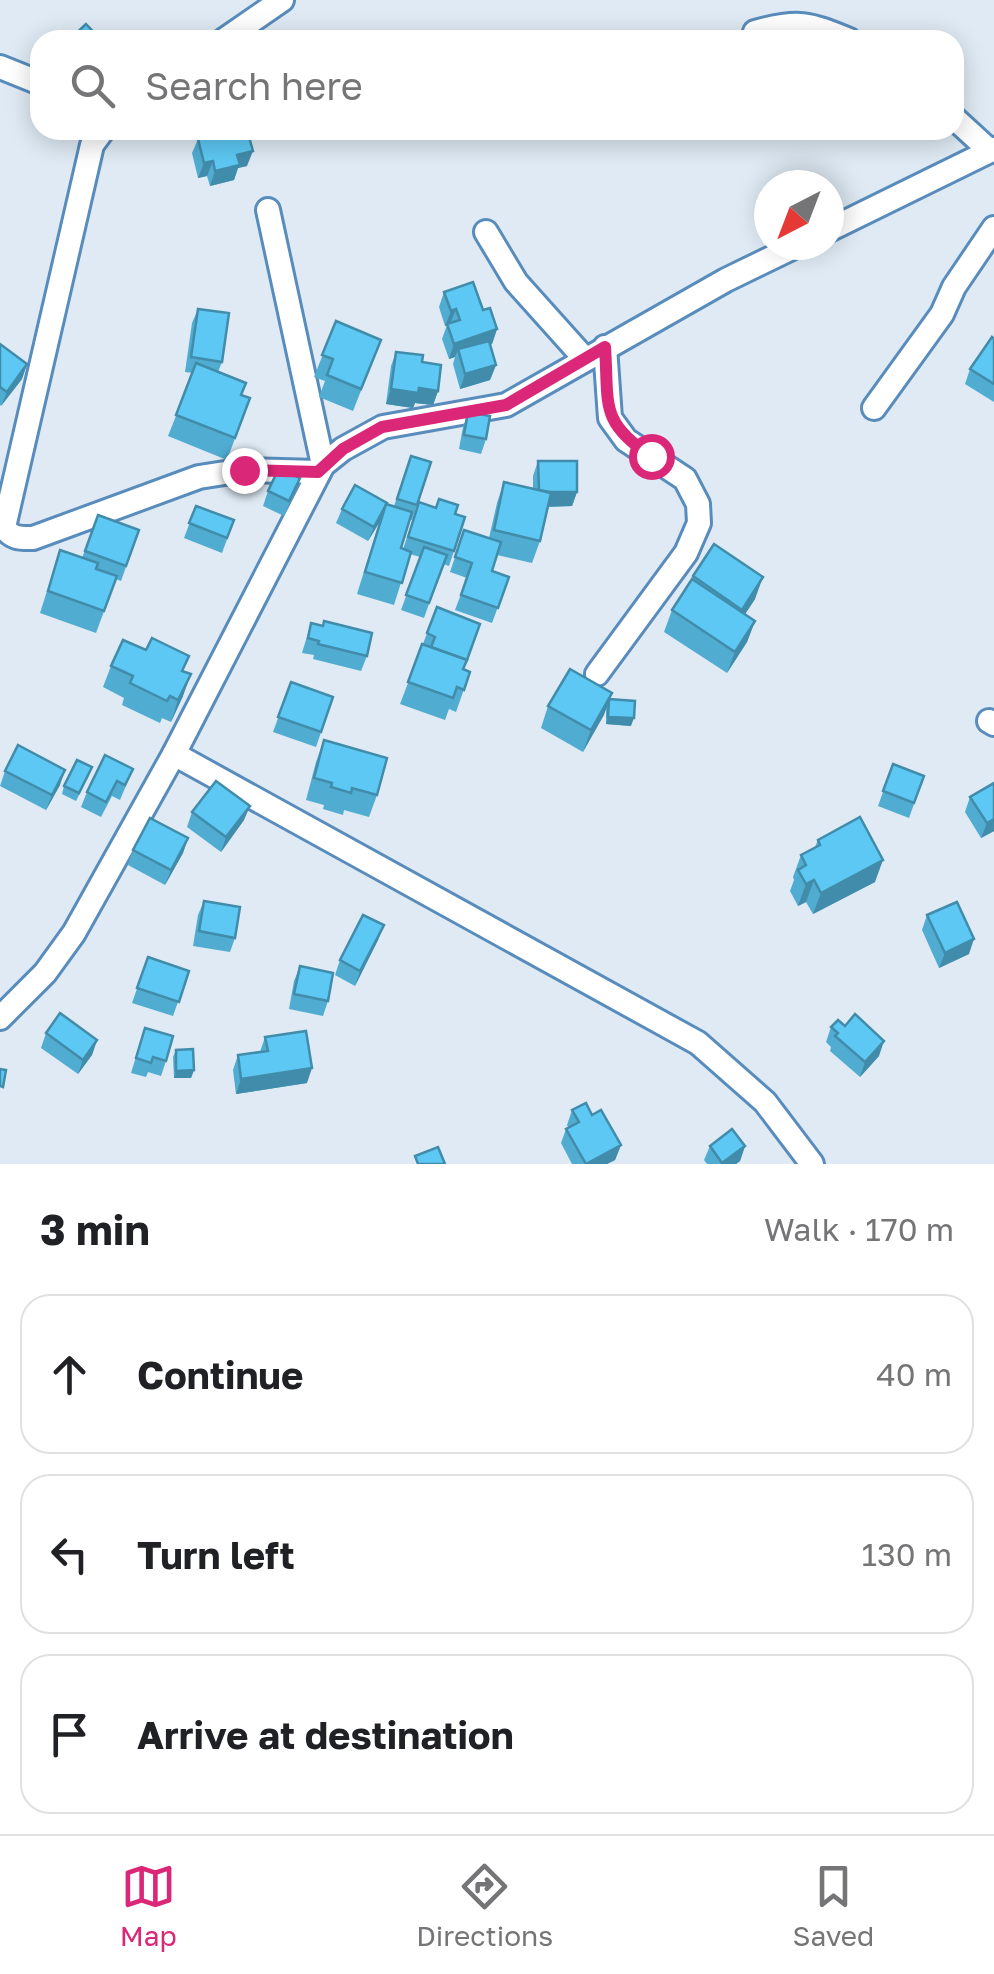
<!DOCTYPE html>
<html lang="en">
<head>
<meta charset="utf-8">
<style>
	:root { --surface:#fff; --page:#f2f2f2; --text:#202124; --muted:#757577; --line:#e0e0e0; --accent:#db2777 }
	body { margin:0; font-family:"Golos Text",sans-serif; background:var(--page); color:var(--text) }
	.compass { position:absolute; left:754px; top:170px; width:90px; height:90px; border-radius:50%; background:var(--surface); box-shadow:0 5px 25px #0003; rotate:222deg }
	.stop { position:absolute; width:30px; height:30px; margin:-22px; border:8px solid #db2777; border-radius:50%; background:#fff }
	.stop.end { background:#db2777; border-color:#fff; box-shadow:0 2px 10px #0008 }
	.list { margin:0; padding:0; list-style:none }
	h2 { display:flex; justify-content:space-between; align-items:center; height:130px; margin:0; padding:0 40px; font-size:42px }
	h2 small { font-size:32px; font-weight:400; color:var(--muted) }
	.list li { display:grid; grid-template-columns:65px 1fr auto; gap:30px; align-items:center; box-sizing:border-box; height:160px; margin:0 20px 20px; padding:0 20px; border:2px solid var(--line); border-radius:30px }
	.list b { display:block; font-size:38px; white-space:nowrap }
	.list em { font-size:32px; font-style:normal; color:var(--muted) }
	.icon { flex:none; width:55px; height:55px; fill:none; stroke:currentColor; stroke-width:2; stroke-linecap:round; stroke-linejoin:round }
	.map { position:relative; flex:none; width:994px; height:1164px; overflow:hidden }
	.search { position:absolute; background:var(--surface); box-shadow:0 5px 25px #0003; left:30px; right:30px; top:30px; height:110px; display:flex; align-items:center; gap:25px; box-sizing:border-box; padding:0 35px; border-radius:30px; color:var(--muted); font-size:38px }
	.sheet { height:670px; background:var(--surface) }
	nav { display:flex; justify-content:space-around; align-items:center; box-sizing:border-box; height:140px; border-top:2px solid var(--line); background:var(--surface); font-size:28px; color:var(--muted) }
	nav a { display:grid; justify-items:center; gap:5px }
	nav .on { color:var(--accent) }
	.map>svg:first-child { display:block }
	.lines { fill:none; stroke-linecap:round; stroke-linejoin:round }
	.minor-casing { stroke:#588cbc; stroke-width:28 }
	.minor { stroke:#fff; stroke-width:22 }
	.wall { fill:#50acd1 }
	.shaded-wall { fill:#418caa }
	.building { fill:#5dc8f3; stroke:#418caa; stroke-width:2.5 }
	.route { stroke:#db2777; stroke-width:12 }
</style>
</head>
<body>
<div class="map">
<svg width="994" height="1164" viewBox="0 0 994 1164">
	<rect width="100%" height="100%" fill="#dfeaf4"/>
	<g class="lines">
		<g class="minor-casing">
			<g id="minor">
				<path d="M755 32C798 20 808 23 849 40"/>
				<polyline points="224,40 282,0"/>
				<polyline points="0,67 40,83"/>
				<polyline points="954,118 990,151"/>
				<path d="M103 130 92 145 4 527C12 539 20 538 33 538L199 477 244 470 318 472"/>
				<polyline points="268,210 323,465"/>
				<polyline points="829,230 994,149"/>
				<polyline points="486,232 516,282 585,359"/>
				<polyline points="874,408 942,314 954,287 994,228"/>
				<polyline points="597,674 686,553 699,523 698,504 685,479 626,440 610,418 605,347"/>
				<polyline points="989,721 994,724"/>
				<polyline points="174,754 698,1043 765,1102 812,1164"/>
				<polyline points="0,1018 45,973 74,933 174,754 323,465 343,449 383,427 506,405 726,280 798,245"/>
			</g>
		</g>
		<use href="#minor" class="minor"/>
	</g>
	<g class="wall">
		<polygon points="198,139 247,166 238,168 234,180 210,186 207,176 198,178 192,153"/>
		<polygon points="444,292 483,310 497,329 492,344 490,345 496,365 490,380 460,389 453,364 455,357 449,359 442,339 447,325 445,326 439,307"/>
		<polygon points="198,309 222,362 218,372 242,395 250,398 227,460 168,436 193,373 185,372 192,323"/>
		<polygon points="336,321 381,340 353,411 319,397 325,381 314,377"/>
		<polygon points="994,339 994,402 965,384 970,369"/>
		<polygon points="0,344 27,364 22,379 1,406 0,405"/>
		<polygon points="396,352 422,362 438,391 433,405 415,403 413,408 386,404 391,366"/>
		<polygon points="468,412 486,439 481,454 459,449 463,427"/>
		<polygon points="411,456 431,462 412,520 410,519 401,548 403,549 419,502 455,514 454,551 449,566 443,564 424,618 401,610 420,557 410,554 394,605 357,594 379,523 368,541 336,523 342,509 387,504 394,506"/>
		<polygon points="538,461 577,492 572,506 548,507 540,541 532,563 497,555 492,571 509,577 492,623 455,610 467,578 450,572 464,530 489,538 497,503 504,482 533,488 533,476"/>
		<polygon points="268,491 294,493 284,516 263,506"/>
		<polygon points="196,506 234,520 222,553 184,538"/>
		<polygon points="98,515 139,530 121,581 116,579 96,633 40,613 60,550 82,558"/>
		<polygon points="693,576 755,599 745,614 755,621 747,642 727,673 664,632 672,610"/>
		<polygon points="437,607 463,669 470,672 456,712 449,709 445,720 400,704"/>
		<polygon points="311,623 367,656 361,671 313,659 314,655 302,653"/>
		<polygon points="111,666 184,671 183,696 171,722 162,718 160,723 122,705 124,698 103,687"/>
		<polygon points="291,682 333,697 316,747 273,732"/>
		<polygon points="612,693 609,699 631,726 606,724 606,707 583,752 541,728 548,706"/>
		<polygon points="324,740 377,795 369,817 344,810 343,815 323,809 324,805 306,800 316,762"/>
		<polygon points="893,764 924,776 909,818 878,806"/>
		<polygon points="133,769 120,800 112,796 101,817 81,807 87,792"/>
		<polygon points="5,771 60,785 46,810 0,786"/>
		<polygon points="89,775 76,801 62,794 64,786"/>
		<polygon points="994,783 994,831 981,838 965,812 970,797"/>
		<polygon points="192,812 244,820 221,852 187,827"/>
		<polygon points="188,838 183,853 165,885 128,865 133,850"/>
		<polygon points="818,840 875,882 813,914 806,902 798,906 790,891 794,880 793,877 801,855 815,847"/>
		<polygon points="204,901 235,938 230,952 193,946 198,915"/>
		<polygon points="927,915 969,954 939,968 922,930"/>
		<polygon points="384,925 378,940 355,986 335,975 340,960"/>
		<polygon points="148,957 189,971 173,1016 132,1003"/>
		<polygon points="300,966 328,1001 323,1016 289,1009 294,981"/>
		<polygon points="845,1026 879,1056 860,1077 830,1051 831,1047 826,1042 831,1027"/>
		<polygon points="145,1028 166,1061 161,1076 148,1072 146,1077 131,1073"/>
		<polygon points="46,1033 97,1040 92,1055 78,1074 41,1048"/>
		<polygon points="265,1037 307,1083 236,1094 233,1070 238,1055 260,1052"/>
		<polygon points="176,1050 194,1070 191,1078 174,1078 173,1057"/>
		<polygon points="572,1110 592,1115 621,1145 615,1160 607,1164 572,1164 561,1143 566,1129 568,1127 567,1125"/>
		<polygon points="710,1146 745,1146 740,1161 736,1164 707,1164 704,1160"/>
	</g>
	<g class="shaded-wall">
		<polygon points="253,151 247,166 238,168 234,180 210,186 215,171 237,155"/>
		<polygon points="213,161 207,176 198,178 204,163"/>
		<polygon points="456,309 450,324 445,326 451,311"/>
		<polygon points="497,329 492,344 460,355 458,349 455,357 449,359 454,344"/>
		<polygon points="27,364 22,379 1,406 7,392"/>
		<polygon points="496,365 490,380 460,389 465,374"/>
		<polygon points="419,388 438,391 433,405 415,403 413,408 386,404 391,389"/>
		<polygon points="539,492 577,492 572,506 534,507"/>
		<polygon points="384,508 379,523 368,541 374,527"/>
		<polygon points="763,577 755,599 734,631 742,610"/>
		<polygon points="755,621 747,642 727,673 735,652"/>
		<polygon points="191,674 183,696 171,722 178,700"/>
		<polygon points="612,693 604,715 583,752 591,730"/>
		<polygon points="608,717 634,718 631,726 606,724"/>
		<polygon points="65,770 60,785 46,810 52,795"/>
		<polygon points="250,806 244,820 221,852 226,837"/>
		<polygon points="994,819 994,831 981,838 987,823"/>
		<polygon points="188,838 183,853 165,885 171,870"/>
		<polygon points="883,860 875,882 813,914 821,893"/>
		<polygon points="814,880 806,902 798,906 806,884"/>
		<polygon points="384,925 378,940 355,986 360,971"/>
		<polygon points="974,939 969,954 939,968 945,953"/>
		<polygon points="97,1040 92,1055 78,1074 83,1060"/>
		<polygon points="884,1041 879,1056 860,1077 865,1062"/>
		<polygon points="312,1068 307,1083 236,1094 241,1079"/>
		<polygon points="194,1070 191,1078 174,1078 176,1071"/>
		<polygon points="621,1145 615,1160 607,1164 585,1164"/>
		<polygon points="745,1146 740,1161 736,1164 722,1164"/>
	</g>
	<g class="building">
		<polygon points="86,24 101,40 69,40"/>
		<polygon points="233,130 247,130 253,151 237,155 240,165 215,171 213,161 204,163 198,139"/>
		<polygon points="473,282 483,310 490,308 497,329 454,344 447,324 460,320 456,309 451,311 444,292"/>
		<polygon points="198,309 229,313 222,362 191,357"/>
		<polygon points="336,321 381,340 361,389 327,375 333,359 322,355"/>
		<polygon points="992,337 994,339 994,384 970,369"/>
		<polygon points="489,341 496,365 465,374 458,349"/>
		<polygon points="0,344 27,364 7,392 0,387"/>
		<polygon points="396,352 423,355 422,362 441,365 438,391 419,388 418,393 391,389"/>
		<polygon points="196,363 246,383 241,395 250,398 235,438 176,415"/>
		<polygon points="468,412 490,416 486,439 464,435"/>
		<polygon points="411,456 431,462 417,505 397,499"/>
		<polygon points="538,461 577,461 577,492 550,492 539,490"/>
		<polygon points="279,468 300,478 289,501 268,491"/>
		<polygon points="504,482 551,493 540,541 494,530"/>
		<polygon points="355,485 387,503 374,527 342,509"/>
		<polygon points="439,499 458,505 455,514 465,517 454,551 408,537 419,502 436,508"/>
		<polygon points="386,504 412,512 401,548 411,552 402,583 365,572"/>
		<polygon points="196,506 234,520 227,538 189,523"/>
		<polygon points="98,515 139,530 126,566 85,551"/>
		<polygon points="464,530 501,542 492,571 509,577 498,608 461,595 472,563 455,557"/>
		<polygon points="714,544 763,577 742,610 693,576"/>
		<polygon points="424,547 447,555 429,603 406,595"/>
		<polygon points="60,550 98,563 96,569 117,576 104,611 48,591"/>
		<polygon points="692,579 755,621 735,652 672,610"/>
		<polygon points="437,607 480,624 467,660 431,647 435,637 427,633"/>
		<polygon points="324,621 372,633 367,656 318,644 319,641 308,638 311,623 323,626"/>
		<polygon points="152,638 189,656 182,671 191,674 178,700 170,696 167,701 130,683 133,676 111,666 123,640 146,650"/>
		<polygon points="422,644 467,660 463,669 470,672 464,690 457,687 453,698 408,682"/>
		<polygon points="570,669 612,693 591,730 548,706"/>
		<polygon points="291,682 333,697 321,732 278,717"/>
		<polygon points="609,699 635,701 634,718 608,717"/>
		<polygon points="324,740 387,758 377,795 352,788 351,793 331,787 332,783 314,778"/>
		<polygon points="18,745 65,770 52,795 5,771"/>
		<polygon points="105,755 133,769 125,785 117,781 106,802 87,792"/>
		<polygon points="77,760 92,767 79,793 64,786"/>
		<polygon points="893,764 924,776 914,803 883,791"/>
		<polygon points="216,781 250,806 226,837 192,812"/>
		<polygon points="994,783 994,819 987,823 970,797"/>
		<polygon points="860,817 883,860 821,893 814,880 806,884 798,870 806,865 801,855 820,845 818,840"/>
		<polygon points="150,818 188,838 171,870 133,850"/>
		<polygon points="204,901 240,907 235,938 199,931"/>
		<polygon points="957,902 974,939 945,953 927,915"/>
		<polygon points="363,915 384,925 360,971 340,960"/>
		<polygon points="148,957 189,971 179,1002 137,988"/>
		<polygon points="300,966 333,973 328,1001 294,994"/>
		<polygon points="60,1013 97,1040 83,1060 46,1033"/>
		<polygon points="855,1014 884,1041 865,1062 835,1036 838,1033 831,1027 838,1020 845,1026"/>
		<polygon points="145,1028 173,1036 166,1061 153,1057 151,1063 136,1058"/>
		<polygon points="306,1031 312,1068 241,1079 238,1055 268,1051 265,1037"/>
		<polygon points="193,1049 194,1070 176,1071 176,1050"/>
		<polygon points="0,1069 6,1070 3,1087 0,1086"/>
		<polygon points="586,1103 592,1115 601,1110 621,1145 586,1164 566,1129 579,1122 572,1110"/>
		<polygon points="732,1129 745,1146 722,1163 710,1146"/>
		<polygon points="438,1147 445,1164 418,1164 415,1156"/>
	</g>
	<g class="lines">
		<path class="route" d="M244 470 318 472 343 449 382 427 506 405 605 347C609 404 599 422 651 456"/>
	</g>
</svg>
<svg class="compass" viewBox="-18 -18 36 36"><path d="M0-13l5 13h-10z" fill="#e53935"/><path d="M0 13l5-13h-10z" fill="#757577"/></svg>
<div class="stop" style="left:651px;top:456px"></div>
<div class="stop end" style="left:244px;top:470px"></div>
<div class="search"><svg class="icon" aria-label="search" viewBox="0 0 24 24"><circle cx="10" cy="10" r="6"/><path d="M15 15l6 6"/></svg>Search here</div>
</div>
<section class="sheet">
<h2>3 min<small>Walk · 170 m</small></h2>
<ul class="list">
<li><svg class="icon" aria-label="ahead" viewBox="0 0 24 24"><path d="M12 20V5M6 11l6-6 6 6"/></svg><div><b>Continue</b></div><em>40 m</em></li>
<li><svg class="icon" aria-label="left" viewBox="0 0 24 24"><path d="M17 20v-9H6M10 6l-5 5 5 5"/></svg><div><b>Turn left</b></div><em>130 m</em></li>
<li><svg class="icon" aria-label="arrive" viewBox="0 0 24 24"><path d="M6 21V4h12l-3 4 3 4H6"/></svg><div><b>Arrive at destination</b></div></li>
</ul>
</section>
<nav>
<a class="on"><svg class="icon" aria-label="map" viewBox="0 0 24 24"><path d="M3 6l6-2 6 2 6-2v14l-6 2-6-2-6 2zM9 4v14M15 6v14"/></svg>Map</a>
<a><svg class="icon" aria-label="directions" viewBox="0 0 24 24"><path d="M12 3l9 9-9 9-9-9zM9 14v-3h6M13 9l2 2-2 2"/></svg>Directions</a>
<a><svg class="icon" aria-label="saved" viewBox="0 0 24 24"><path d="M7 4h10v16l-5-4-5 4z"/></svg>Saved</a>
</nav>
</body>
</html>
